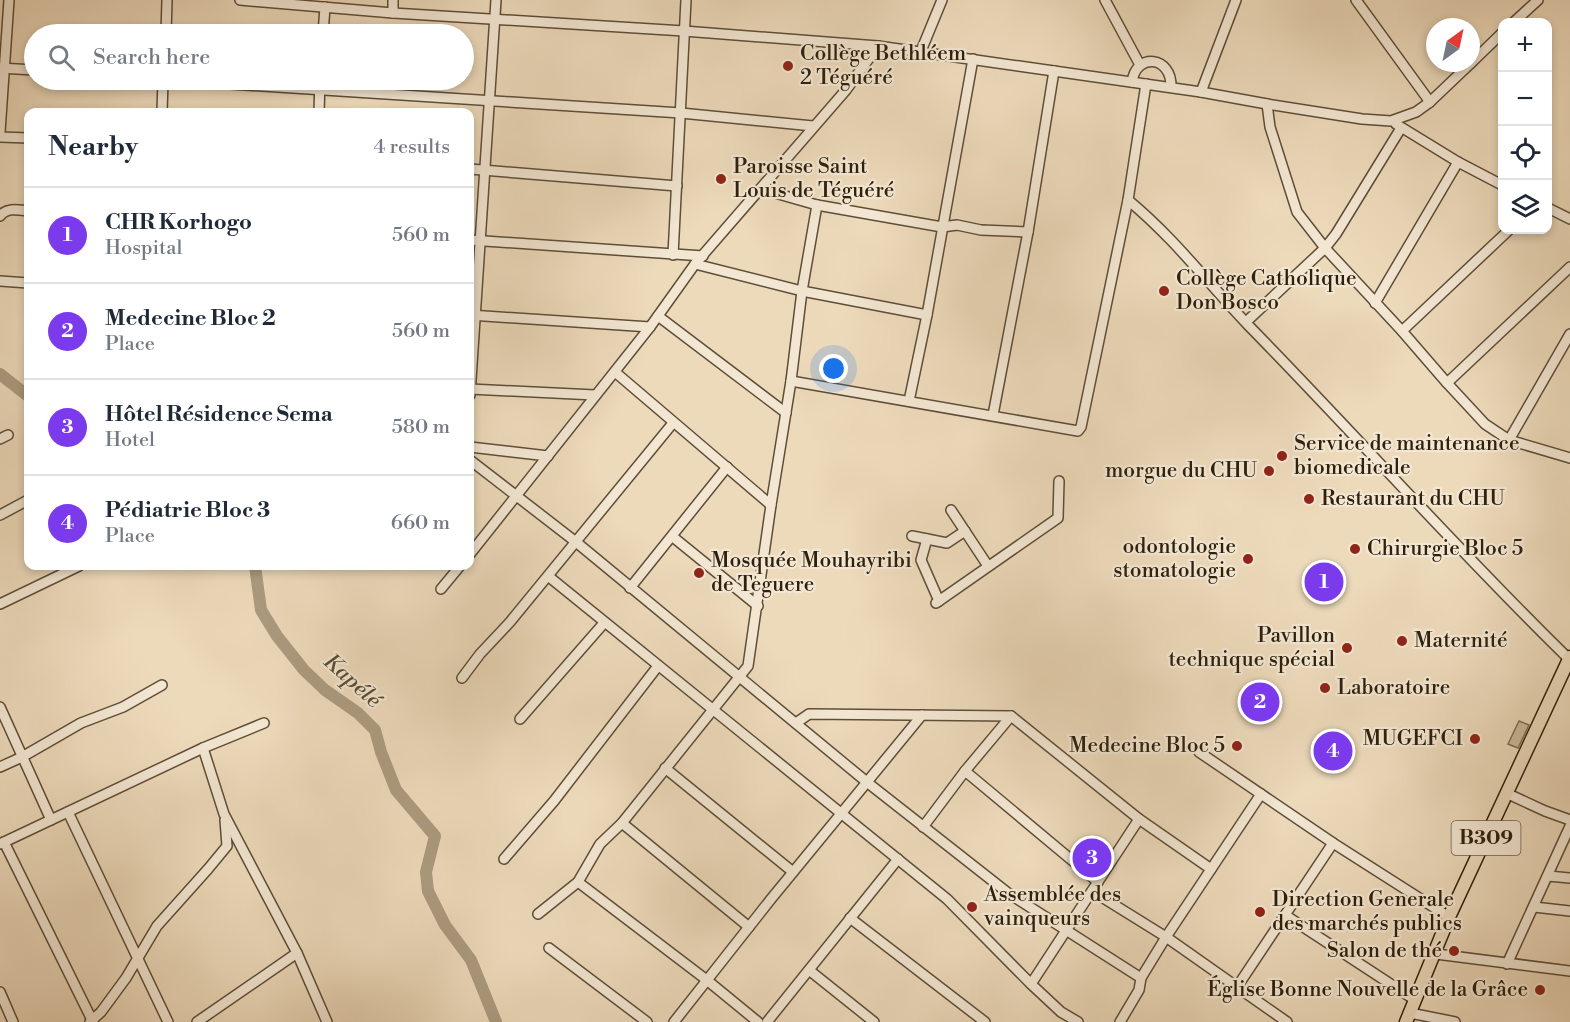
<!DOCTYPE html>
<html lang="en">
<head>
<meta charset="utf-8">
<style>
	:root { --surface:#fff; --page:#f6f6f7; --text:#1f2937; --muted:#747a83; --line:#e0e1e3; --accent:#7c3aed }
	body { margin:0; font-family:"Libre Bodoni",serif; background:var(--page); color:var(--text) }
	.controls { position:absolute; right:18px; top:18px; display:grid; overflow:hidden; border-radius:12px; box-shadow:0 3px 9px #0003 }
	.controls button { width:54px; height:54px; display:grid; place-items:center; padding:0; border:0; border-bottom:2px solid var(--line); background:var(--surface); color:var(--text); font:30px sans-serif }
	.compass { position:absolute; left:1426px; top:18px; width:54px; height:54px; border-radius:50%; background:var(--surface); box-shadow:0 3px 9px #0003; rotate:33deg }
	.you { position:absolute; left:834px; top:369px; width:21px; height:21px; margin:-15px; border:4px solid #fff; border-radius:50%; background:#1a73e8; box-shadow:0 0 0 9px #1a73e833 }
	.badge { display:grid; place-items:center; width:39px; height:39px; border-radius:50%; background:var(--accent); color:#fff; font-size:20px; font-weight:700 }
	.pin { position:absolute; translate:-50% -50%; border:3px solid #fff; box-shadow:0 2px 6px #0006 }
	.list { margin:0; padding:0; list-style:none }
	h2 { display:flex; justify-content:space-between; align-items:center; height:78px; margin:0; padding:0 24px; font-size:26px }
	h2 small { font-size:20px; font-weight:400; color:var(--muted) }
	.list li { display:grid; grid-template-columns:39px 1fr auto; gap:18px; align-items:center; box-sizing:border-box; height:96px; padding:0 24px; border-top:2px solid var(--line) }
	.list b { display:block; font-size:22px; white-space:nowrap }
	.list p { margin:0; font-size:20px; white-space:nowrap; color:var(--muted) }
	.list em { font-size:20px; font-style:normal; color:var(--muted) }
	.icon { flex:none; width:33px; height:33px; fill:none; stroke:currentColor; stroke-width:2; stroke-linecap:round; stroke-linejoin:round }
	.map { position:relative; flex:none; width:1570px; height:1022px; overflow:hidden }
	.search { position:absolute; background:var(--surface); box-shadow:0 3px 9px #0003; left:24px; top:24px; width:450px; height:66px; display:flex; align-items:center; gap:15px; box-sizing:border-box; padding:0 21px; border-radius:33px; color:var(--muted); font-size:22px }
	.panel { position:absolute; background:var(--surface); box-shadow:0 3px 9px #0003; left:24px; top:108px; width:450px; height:462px; border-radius:12px }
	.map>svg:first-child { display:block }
	.green { fill:#cdba9d; stroke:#7e6d54; stroke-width:1.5 }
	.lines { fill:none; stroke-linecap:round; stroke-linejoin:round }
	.river { stroke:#ac9b80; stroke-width:12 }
	.minor-casing { stroke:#5e4e38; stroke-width:12 }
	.major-casing { stroke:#2e200c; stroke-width:15 }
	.minor { stroke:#f3e7d3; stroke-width:9 }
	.major { stroke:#eddabb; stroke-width:12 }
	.poi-dot { fill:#8f2418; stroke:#f3e7d3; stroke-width:2 }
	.labels { text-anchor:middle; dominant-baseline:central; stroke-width:4.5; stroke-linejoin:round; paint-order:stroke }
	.shield { fill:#f3e7d3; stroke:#695c48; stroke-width:1.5 }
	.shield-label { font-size:20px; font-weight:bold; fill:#2e200c }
	.poi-label { font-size:21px; fill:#2e200c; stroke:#f3e7d3; text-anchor:start }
	.water-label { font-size:22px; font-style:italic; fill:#5a4b35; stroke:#f3e7d3 }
</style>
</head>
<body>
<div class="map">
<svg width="1570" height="1022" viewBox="0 0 1570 1022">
	<rect width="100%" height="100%" fill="#eddabb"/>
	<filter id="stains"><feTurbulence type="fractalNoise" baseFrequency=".00333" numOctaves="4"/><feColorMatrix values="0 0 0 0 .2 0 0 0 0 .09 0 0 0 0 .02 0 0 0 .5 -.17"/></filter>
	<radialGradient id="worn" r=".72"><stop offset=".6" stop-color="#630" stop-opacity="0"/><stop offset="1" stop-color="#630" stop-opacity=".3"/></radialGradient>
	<polygon class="green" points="1519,721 1529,725 1518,748 1508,744"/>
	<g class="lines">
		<g class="river">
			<polyline points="0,374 28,396"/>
			<polyline points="255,566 261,610 277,636 304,670 325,690 358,713 375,730 381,752 396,790 435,836 426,872 428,891 445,925 471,960 496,1022"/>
		</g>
		<g class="minor-casing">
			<g id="minor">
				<polyline points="240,0 393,13 684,31 878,46 1201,92 1267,104 1362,119 1391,121 1416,112 1430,102 1471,63"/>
				<polyline points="1105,0 1140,65"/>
				<polyline points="1356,0 1430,102"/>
				<polyline points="393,13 393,0"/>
				<polyline points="1514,22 1538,0"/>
				<polyline points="166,34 167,0"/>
				<polyline points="323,34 325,7"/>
				<polyline points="921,51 942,0"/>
				<polyline points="1471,63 1502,33"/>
				<polyline points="0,68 34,70"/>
				<polyline points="168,80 681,113 813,126"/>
				<path d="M1132 82C1136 52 1172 56 1171 87"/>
				<path d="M1146 84 1128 200C1173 237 1208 283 1248 325 1356 435 1458 551 1569 659"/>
				<polyline points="1201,92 1236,0"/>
				<polyline points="1267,104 1270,127 1297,212 1325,248 1402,331 1447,383 1485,424 1509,440 1570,458"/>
				<polyline points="162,112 163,80"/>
				<polyline points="319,112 320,80"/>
				<polyline points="1396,124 1458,162 1502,185"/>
				<polyline points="0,132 9,0"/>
				<polyline points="0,137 28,138"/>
				<polyline points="470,169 677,186"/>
				<polyline points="761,189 817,205 942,227 957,225 981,230 1028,232"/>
				<polyline points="1548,208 1570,219"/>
				<path d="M0 216C7 207 19 210 28 211"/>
				<polyline points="470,240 703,256"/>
				<polyline points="673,255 686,0"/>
				<polyline points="695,264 802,291 927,315"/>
				<polyline points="0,281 28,283"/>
				<polyline points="1375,303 1458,162"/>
				<polyline points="470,315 650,327"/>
				<polyline points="658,316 786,413"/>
				<polyline points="1246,322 1325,248 1336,234 1401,128"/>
				<polyline points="1402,331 1509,230"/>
				<polyline points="615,372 771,505"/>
				<polyline points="791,381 1078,431 1081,427 1128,200"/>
				<polyline points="1447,383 1570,267"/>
				<polyline points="470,389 595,395"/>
				<polyline points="470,395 496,0"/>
				<polyline points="909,401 927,315 973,59"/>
				<polyline points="993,415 1028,232 1054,71"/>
				<polyline points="0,439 8,435"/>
				<polyline points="1509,440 1570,334"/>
				<polyline points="470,447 548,456"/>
				<polyline points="470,460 576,542 868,783 1008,893 1141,978"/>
				<polyline points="951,510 988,566"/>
				<polyline points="0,515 28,500"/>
				<polyline points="912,536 947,543 965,531"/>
				<polyline points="673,537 758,606"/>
				<polyline points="927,539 921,560 939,601"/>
				<polyline points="470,554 650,327 695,264 846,90 878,46"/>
				<polyline points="548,576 947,899 1031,984 1061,1012 1078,1022"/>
				<polyline points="630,588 727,467"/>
				<polyline points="441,589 460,566"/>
				<polyline points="936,603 1058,518 1059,481"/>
				<polyline points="0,604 79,566"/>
				<polyline points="462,678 480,654 510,622 673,423"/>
				<polyline points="0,707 51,820"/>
				<polyline points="520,719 604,623"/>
				<polyline points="796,723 809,714 1011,716 1139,819 1211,869"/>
				<polyline points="203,748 224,814 297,953 327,1022"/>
				<polyline points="1199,752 1333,843 1449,917"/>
				<polyline points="0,767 22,757 81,723 123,707 162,685"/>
				<polyline points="665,768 793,872"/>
				<polyline points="965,771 1098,882"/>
				<polyline points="1506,793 1545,811 1570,820"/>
				<polyline points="68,812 168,1022"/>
				<polyline points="622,823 749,927"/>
				<polyline points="923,827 965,771 1011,716"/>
				<polyline points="4,842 93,1022"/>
				<polyline points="0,844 203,748 264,723"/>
				<polyline points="504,859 554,801 658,666"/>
				<polyline points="1548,876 1570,878"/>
				<polyline points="578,882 708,981 758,1022"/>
				<polyline points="1092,891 1166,937 1287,1022"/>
				<polyline points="1534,907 1570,911"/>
				<polyline points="538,914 578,882 600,844 622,823 748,666 771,505 791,381 802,291 817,205"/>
				<polyline points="1285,915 1415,1000"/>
				<polyline points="850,918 985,1022"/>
				<polyline points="549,948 647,1022"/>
				<polyline points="1436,954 1570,971"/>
				<polyline points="1507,964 1570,826"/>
				<polyline points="809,970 874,1022"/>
				<polyline points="1031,984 1139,819"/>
				<polyline points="1237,987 1333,843"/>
				<polyline points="0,992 13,1022"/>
				<polyline points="1410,1013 1455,1022"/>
				<polyline points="90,1022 101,1012 126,978 157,926 208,869 227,846 225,820"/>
				<polyline points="197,1022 297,953"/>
				<polyline points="674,1022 771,899 922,715"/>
				<polyline points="767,1022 898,859"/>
				<polyline points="1120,1022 1139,990 1141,978 1166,937 1261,794"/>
			</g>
		</g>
		<g class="major-casing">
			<polyline id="major" points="1406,1022 1449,917 1570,657"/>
		</g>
		<use href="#minor" class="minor"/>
		<use href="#major" class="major"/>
	</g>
	<g class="poi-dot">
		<circle cx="788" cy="66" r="6"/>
		<circle cx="721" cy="179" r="6"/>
		<circle cx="1164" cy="291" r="6"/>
		<circle cx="1282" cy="456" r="6"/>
		<circle cx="1269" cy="471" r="6"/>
		<circle cx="1309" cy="499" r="6"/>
		<circle cx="1355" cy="549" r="6"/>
		<circle cx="1248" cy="559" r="6"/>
		<circle cx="699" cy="573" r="6"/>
		<circle cx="1402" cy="641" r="6"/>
		<circle cx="1347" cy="648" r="6"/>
		<circle cx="1325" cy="688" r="6"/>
		<circle cx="1475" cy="739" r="6"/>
		<circle cx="1237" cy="746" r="6"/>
		<circle cx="972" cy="907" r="6"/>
		<circle cx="1260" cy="912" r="6"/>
		<circle cx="1454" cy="951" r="6"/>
		<circle cx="1540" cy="990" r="6"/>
	</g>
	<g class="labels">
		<rect class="shield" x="1451.5" y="821" width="69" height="34" rx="4.5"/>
		<g class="shield-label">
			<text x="1486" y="838">B309</text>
		</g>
		<g class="poi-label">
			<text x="800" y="54">Collège Bethléem<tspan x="800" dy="24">2 Téguéré</tspan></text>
			<text x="733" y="167">Paroisse Saint<tspan x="733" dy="24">Louis de Téguéré</tspan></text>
			<text x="1176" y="279">Collège Catholique<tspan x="1176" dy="24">Don Bosco</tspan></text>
			<text x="1294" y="444">Service de maintenance<tspan x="1294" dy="24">biomedicale</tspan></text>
			<text x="1257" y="471" text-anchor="end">morgue du CHU</text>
			<text x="1321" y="499">Restaurant du CHU</text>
			<text x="1236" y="547" text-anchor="end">odontologie<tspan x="1236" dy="24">stomatologie</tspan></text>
			<text x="1367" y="549">Chirurgie Bloc 5</text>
			<text x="711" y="561">Mosquée Mouhayribi<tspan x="711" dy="24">de Teguere</tspan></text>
			<text x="1335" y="636" text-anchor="end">Pavillon<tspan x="1335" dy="24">technique spécial</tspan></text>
			<text x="1414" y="641">Maternité</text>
			<text x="1337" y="688">Laboratoire</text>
			<text x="1463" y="739" text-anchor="end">MUGEFCI</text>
			<text x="1225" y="746" text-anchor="end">Medecine Bloc 5</text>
			<text x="984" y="895">Assemblée des<tspan x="984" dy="24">vainqueurs</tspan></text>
			<text x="1272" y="900">Direction Generale<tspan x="1272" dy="24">des marchés publics</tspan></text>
			<text x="1442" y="951" text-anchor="end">Salon de thé</text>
			<text x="1528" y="990" text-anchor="end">Église Bonne Nouvelle de la Grâce</text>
		</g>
		<g class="water-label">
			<text transform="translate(352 681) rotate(42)">Kapélé</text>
		</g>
	</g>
	<rect width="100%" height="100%" filter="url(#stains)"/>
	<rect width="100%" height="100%" fill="url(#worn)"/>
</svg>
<div class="controls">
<button>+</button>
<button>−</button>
<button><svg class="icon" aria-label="locate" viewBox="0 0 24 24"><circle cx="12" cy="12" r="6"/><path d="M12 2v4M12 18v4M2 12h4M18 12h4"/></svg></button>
<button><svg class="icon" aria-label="layers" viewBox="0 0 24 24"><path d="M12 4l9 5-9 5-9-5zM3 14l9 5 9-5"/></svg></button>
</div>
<svg class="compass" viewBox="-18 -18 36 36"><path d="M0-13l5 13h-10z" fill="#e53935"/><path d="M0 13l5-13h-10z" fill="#747a83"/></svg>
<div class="you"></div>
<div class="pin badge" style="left:1324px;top:582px">1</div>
<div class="pin badge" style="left:1260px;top:702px">2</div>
<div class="pin badge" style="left:1092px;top:858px">3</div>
<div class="pin badge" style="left:1333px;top:751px">4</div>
<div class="search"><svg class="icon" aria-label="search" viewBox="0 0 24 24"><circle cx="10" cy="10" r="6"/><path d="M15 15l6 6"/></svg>Search here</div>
<section class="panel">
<h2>Nearby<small>4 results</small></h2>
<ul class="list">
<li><span class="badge">1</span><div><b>CHR Korhogo</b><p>Hospital</p></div><em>560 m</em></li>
<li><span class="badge">2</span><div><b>Medecine Bloc 2</b><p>Place</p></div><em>560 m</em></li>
<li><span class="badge">3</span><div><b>Hôtel Résidence Sema</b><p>Hotel</p></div><em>580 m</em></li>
<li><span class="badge">4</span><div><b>Pédiatrie Bloc 3</b><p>Place</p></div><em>660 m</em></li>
</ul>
</section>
</div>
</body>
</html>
